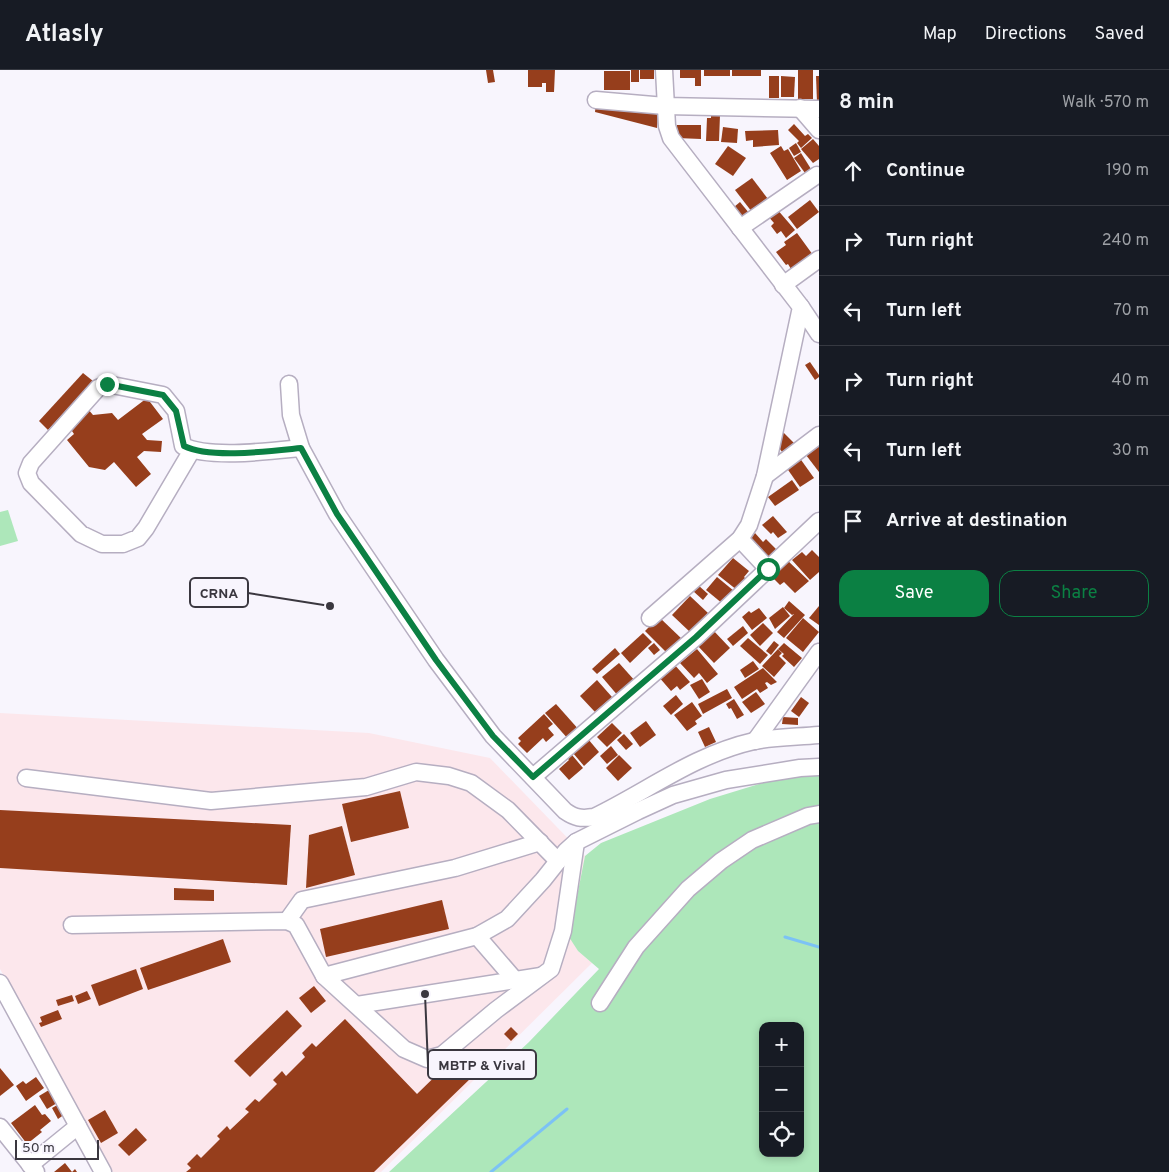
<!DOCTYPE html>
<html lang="en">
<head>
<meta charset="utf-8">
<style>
	:root { --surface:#171b24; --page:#20242c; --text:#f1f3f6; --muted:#9ea1a6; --line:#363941; --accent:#0b8043 }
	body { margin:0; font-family:Overpass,sans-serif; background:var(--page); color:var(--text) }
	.controls { position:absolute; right:15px; bottom:15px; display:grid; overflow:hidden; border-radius:10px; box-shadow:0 2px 8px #0003 }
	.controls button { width:45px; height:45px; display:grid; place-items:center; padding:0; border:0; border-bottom:1px solid var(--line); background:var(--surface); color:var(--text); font:25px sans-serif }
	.scale { position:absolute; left:15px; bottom:12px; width:84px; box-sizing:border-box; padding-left:5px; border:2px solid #3a373f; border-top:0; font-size:14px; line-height:18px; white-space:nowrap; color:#3a373f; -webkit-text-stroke:4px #f8f5fd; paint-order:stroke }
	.stop { position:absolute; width:15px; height:15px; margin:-11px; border:4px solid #0b8043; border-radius:50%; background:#fff }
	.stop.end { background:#0b8043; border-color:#fff; box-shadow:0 1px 5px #0008 }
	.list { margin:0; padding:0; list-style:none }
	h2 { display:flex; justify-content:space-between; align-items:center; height:65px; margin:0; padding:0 20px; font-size:21px }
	h2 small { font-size:16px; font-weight:400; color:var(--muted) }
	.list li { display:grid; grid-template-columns:32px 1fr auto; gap:15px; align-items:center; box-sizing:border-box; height:70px; padding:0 20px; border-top:1px solid var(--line) }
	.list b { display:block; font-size:19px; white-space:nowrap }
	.list em { font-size:16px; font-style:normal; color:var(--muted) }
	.actions { display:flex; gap:10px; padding:15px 20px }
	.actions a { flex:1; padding:11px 0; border:1px solid var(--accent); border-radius:15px; text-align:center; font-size:18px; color:var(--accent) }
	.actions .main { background:var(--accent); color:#fff }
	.icon { flex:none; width:28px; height:28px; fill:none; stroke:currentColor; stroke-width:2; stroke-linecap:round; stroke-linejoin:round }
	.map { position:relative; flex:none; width:819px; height:1102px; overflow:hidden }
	header { display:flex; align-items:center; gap:30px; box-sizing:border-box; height:70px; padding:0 25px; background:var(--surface); border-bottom:1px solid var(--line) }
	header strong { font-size:24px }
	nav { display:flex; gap:28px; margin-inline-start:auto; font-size:18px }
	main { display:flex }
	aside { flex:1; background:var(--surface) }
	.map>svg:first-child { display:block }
	.industrial { fill:#fce7ec }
	.green { fill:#ade7ba; fill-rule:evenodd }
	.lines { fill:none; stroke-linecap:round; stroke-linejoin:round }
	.stream { stroke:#7cc2f5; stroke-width:3 }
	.building { fill:#963e1c }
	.minor-casing { stroke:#b6aec1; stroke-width:19 }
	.minor { stroke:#fff; stroke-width:16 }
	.route { stroke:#0b8043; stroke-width:6 }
	.leader { fill:none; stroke:#3a373f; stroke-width:2 }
	.callout-dot { fill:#3a373f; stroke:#f8f5fd; stroke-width:2 }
	.callout { fill:#f8f5fd; stroke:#3a373f; stroke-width:2 }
	.callout-label { font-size:14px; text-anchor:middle; font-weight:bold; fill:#3a373f }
</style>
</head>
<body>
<header>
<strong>Atlasly</strong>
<nav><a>Map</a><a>Directions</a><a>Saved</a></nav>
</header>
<main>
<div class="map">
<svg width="819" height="1102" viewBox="0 0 819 1102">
	<rect width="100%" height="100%" fill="#f8f5fd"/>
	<polygon class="industrial" points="0,643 369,663 490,688 585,786 570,867 578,881 592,893 381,1102 113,1102 0,899"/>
	<g class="green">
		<polygon points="8,440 18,471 0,476 0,442"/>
		<path d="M819 703V1102H389L529 972 599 899 578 881 569 867 585 786 601 773 710 729 782 707ZM763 956H800V1083H763Z"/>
	</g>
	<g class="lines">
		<g class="stream">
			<polyline points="785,867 819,877"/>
			<polyline points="491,1102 567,1039"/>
		</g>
	</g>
	<g class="building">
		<polygon points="486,0 493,0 495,12 488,13"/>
		<polygon points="528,0 555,0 554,22 546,22 546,13 542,13 542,17 528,17"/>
		<rect x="631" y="0" width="8" height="12"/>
		<rect x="640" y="0" width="14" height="9"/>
		<polygon points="680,0 701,0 701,16 695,16 695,8 680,8"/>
		<rect x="704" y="0" width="26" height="6"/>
		<rect x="732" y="0" width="29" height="6"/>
		<rect x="798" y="0" width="15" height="29"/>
		<rect x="604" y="1" width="26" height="19"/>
		<rect x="769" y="6" width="10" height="22"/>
		<polygon points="781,6 795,7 794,27 781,27"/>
		<polygon points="816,6 819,6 819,32 817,32"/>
		<polygon points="596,32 658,44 657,58 595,42"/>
		<polygon points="711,44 720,45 719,71 706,71 707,48 711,48"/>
		<polygon points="794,54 805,66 808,64 812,68 801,78 797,73 799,71 788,60"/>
		<polygon points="677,55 701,55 701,69 677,68"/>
		<polygon points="723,57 738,59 737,73 721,72"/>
		<polygon points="778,60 779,75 753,77 753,70 746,71 745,61"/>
		<polygon points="813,69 819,76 819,89 813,93 801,79"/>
		<polygon points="796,73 801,82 794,86 789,78"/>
		<polygon points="728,76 746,88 733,106 715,94"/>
		<polygon points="781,76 784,81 788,79 801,101 787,110 770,83"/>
		<polygon points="801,83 811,99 805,103 794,88"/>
		<polygon points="752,108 768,129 752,142 735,120"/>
		<polygon points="810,130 819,142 797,159 788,147"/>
		<polygon points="740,132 749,143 742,148 734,137"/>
		<polygon points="776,138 795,160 786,168 781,161 777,164 771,156 774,153 767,145"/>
		<polygon points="797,163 813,185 791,199 788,194 786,195 776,182 786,175 784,172"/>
		<polygon points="810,292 819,305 819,307 815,310 805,295"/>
		<polygon points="83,303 93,311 48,360 39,351"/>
		<polygon points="147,328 163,349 142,364 147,370 162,371 161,382 144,381 137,387 151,404 136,417 114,392 105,400 89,397 67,370 74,364 68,355 88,339 93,345 112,343 118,350"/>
		<polygon points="783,362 795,374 784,384 778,377 780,375 776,371"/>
		<polygon points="819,375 819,402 806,385"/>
		<polygon points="799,387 814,408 800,417 786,397"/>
		<polygon points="792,410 799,420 775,436 768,427"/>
		<polygon points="773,446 787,462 778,468 773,462 771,464 762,455"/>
		<polygon points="755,463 763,472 766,469 777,480 767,489 748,469"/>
		<polygon points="812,480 819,487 819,502 810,510 792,490 802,482 806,486"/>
		<polygon points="733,488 749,501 744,507 746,509 737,520 718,505"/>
		<polygon points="787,490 809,511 795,523 784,512 780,515 772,507"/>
		<polygon points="717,507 734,521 723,534 706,520"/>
		<polygon points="698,515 708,524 703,530 693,521"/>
		<polygon points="690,526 708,543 690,562 672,545"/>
		<polygon points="789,531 805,545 784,568 777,562 794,544 792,545 784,538"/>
		<polygon points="819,536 819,555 809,548"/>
		<polygon points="783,537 790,546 775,559 769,548"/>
		<polygon points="759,538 767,548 752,560 742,547 749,541 751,543"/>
		<polygon points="659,547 683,570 668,584 645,561"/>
		<polygon points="803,548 819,562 803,582 786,568"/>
		<polygon points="763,553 773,563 760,576 750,565"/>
		<polygon points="743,556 748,563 733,576 727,569"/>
		<polygon points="712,559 730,578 714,593 696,574"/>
		<polygon points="643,563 652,572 630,593 621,583"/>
		<polygon points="748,568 768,585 760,594 740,576"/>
		<polygon points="774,571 779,575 771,585 766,581"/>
		<polygon points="654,573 660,580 654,585 648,578"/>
		<polygon points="784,573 802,588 794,597 782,586 784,584 778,579"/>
		<polygon points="615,578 620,584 597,604 592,599"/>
		<polygon points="697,579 718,604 707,613 699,603 694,608 680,593"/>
		<polygon points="778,579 782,583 779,586 786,593 774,607 762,596"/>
		<polygon points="753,591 759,599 745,608 740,600"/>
		<polygon points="619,593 636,612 619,627 602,607"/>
		<polygon points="673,593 690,612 680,620 677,616 671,621 658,606"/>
		<polygon points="763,598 777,612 771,615 767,612 765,613 768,618 760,623 757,619 742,629 734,617"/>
		<polygon points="702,609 710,622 699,629 690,615"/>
		<polygon points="597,610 612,627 595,642 580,626"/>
		<polygon points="727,619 732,628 703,644 698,634"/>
		<polygon points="756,622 765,634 751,643 742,632"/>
		<polygon points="676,625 683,634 671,645 663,636"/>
		<polygon points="801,627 809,633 799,647 791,641"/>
		<polygon points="734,629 744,645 737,649 731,638 729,639 726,634"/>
		<polygon points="692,632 702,646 695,651 697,654 687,661 674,645"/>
		<polygon points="556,634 580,661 569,670 545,643"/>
		<polygon points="544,644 553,654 548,658 554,665 546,672 543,668 527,683 518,674 521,671 518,668"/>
		<polygon points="783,647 798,648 798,655 782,654"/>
		<polygon points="646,651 656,665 640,677 630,663"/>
		<polygon points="612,653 622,663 607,677 597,667"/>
		<polygon points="709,657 716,672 705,677 698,662"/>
		<polygon points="624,664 633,674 626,680 617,670"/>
		<polygon points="588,669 599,682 584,696 573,683"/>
		<polygon points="611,676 618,685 607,694 600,686"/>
		<polygon points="572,685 583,698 569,710 559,699 569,690 568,689"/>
		<polygon points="619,685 632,698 618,711 606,698"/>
		<polygon points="400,721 409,758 351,772 342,734"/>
		<polygon points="0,740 291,755 287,815 0,798"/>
		<polygon points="342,756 355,805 306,818 309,765"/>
		<polygon points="174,818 214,820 214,831 174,830"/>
		<polygon points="442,830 449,859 326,887 320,859"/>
		<polygon points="223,869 231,892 148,920 140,898"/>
		<polygon points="136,899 143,919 99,936 91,915"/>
		<polygon points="314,916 326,931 311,943 299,928"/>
		<polygon points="87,921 91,929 78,934 75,926"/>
		<polygon points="72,925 74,931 58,936 56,930"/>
		<polygon points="58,940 62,949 41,957 39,953 42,952 40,947"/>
		<polygon points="287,940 302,956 250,1007 234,991"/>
		<polygon points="345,949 417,1024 455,987 473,1006 374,1102 186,1102 191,1098 187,1094 197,1084 201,1088 220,1069 217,1066 227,1056 230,1060 249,1042 245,1039 255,1029 259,1032 277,1014 273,1010 282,1001 286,1006 305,987 302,983 312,973 316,977"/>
		<polygon points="511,957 518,964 511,971 504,964"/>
		<polygon points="0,998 14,1015 0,1026"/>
		<polygon points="36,1007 44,1018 26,1031 16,1016 23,1011 26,1014"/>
		<polygon points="49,1020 57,1033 47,1039 39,1026"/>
		<polygon points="59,1034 65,1044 58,1049 52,1038"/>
		<polygon points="35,1035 42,1045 45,1044 51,1051 40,1060 42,1062 27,1074 11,1053"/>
		<polygon points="105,1040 118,1063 101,1073 88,1050"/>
		<polygon points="136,1058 147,1070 129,1086 118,1075"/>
		<polygon points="65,1093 72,1102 75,1099 77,1102 54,1102"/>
	</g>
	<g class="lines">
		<g class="minor-casing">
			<g id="minor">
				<polyline points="596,30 665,36 819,39"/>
				<polyline points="800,38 819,60"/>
				<polyline points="740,158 817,105"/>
				<polyline points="783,215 819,189"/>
				<polyline points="801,237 819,264"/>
				<path d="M289 314 291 345 301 378 337 444 436 590 493 666 565 741C575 748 581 749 594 747 648 721 693 685 754 671 774 667 798 667 819 665"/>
				<path d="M192 380 146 458 138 468 123 474H102L81 464 31 413 27 403 31 393 98 318 107 314 163 325 176 341 183 376C209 389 271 381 301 378"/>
				<polyline points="765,406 819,365"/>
				<polyline points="740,469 768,499"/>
				<polyline points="650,548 740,469 749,455 765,406 801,237 671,68 667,56 664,0"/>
				<polyline points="755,671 819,582"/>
				<polyline points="533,707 696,567 819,451"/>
				<polyline points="26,708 211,731 366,717 416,702 449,706 471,713 508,740 558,791"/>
				<polyline points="287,851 302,830 455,798 540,772"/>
				<polyline points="72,855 287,851 296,855 324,906 404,979 427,989 442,985 496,940 551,899 563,861 576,772"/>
				<polyline points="477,866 515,910"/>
				<polyline points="324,906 477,866 507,849 543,810 566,781 576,772 638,741 673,725 726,710 800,698 819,697"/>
				<polyline points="0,913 103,1102"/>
				<polyline points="600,933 636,877 688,819 721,791 752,770 808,746 819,744"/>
				<polyline points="357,935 541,906"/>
				<polyline points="0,1057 36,1102"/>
				<polyline points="30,1095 78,1056"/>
			</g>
		</g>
		<use href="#minor" class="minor"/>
	</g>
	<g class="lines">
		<path class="route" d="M107 314 163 325 176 341 184 376C210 389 271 381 301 378L337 444 436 590 493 666 533 707 696 567 768 499"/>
	</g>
	<path class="leader" d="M330 536L248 523M425 924L428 995"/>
	<g class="callout-dot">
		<circle cx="330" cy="536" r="5"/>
		<circle cx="425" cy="924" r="5"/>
	</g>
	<g class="callout">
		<rect x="190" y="508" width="58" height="29" rx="5"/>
		<rect x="428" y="980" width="108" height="29" rx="5"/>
	</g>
	<g class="callout-label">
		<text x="219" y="528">CRNA</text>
		<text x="482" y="1000">MBTP &amp; Vival</text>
	</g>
</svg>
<div class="controls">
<button>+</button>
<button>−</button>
<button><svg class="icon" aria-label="locate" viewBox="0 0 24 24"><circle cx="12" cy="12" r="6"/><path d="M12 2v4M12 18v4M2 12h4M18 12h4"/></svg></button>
</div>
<div class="scale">50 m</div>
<div class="stop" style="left:768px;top:499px"></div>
<div class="stop end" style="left:107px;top:314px"></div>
</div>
<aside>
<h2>8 min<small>Walk · 570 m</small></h2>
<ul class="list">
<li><svg class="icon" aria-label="ahead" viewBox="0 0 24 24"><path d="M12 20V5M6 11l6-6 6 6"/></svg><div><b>Continue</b></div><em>190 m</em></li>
<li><svg class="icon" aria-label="right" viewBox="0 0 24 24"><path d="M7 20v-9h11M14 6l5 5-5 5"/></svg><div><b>Turn right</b></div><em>240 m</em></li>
<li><svg class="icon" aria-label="left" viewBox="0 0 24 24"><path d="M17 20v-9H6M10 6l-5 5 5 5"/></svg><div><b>Turn left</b></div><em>70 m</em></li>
<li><svg class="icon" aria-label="right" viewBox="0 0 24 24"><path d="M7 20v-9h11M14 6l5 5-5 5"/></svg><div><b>Turn right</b></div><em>40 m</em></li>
<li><svg class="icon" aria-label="left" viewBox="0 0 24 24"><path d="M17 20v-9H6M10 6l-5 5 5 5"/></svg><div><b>Turn left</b></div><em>30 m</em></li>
<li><svg class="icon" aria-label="arrive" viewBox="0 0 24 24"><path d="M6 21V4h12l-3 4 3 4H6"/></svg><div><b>Arrive at destination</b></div></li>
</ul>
<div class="actions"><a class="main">Save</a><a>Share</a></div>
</aside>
</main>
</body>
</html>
